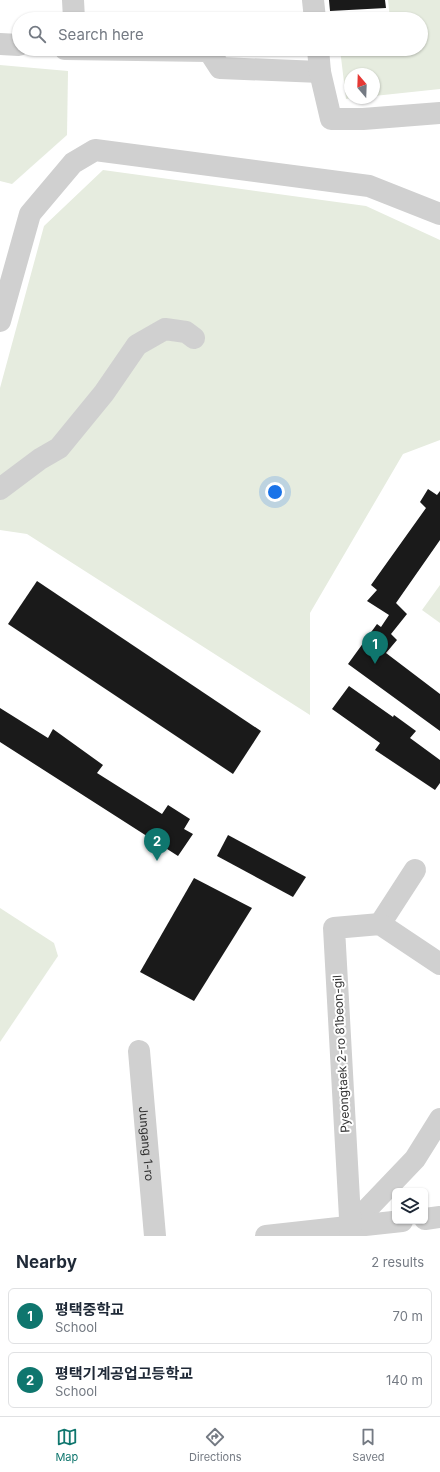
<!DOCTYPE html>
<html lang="en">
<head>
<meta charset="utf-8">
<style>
	:root { --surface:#fff; --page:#f2f2f3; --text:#1f2937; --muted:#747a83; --line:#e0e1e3; --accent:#0f766e }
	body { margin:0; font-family:Inter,"Noto Sans KR",sans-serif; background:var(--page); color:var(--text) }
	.controls { position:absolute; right:12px; bottom:12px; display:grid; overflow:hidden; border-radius:6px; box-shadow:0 1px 3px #0004 }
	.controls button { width:36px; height:36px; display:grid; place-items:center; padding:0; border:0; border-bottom:1px solid var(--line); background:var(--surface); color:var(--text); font:20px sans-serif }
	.compass { position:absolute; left:344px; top:68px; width:36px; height:36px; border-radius:50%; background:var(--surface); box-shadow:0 1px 3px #0004; rotate:341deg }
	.you { position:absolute; left:275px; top:492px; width:14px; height:14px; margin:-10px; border:3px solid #fff; border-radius:50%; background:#1a73e8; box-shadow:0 0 0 6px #1a73e833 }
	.badge { display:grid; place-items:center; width:26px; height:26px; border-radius:50%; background:var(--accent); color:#fff; font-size:13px; font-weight:700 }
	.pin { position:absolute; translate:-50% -33px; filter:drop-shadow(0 1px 2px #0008) }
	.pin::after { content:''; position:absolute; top:21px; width:14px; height:12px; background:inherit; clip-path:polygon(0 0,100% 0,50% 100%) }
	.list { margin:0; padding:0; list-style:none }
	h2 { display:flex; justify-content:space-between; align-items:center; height:52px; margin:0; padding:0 16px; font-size:17px }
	h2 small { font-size:13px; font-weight:400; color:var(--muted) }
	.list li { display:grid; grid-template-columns:26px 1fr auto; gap:12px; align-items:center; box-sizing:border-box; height:56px; margin:0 8px 8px; padding:0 8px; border:1px solid var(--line); border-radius:6px }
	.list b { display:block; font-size:15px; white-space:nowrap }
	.list p { margin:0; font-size:13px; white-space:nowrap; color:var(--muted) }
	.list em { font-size:13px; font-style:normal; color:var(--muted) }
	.icon { flex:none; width:22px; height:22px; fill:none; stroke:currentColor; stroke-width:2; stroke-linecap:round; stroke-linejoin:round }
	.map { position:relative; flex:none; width:440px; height:1236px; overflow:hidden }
	.search { position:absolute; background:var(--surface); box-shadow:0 1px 3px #0004; left:12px; right:12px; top:12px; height:44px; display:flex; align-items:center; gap:10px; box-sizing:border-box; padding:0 14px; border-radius:22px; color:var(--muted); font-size:15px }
	.sheet { height:180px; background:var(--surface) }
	nav { display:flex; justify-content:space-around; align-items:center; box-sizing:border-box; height:56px; border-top:1px solid var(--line); background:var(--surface); font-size:11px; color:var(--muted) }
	nav a { display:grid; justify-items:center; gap:2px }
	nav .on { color:var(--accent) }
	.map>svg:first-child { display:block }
	.green { fill:#e6ecdf }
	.building { fill:#1a1a1a }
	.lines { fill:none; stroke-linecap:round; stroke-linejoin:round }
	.minor { stroke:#d0d0d0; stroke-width:22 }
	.labels { text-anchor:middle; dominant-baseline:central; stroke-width:4; stroke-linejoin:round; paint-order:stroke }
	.street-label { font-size:12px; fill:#333; stroke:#fff }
</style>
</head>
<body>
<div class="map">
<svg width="440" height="1236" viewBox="0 0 440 1236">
	<rect width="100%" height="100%" fill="#fff"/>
	<g class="green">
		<polygon points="388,0 440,0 440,89 374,96 374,74 350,74 350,98 352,98 346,99 340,49 421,49 421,19 390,19"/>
		<polygon points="0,65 68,71 67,135 12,184 0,181"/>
		<polygon points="103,170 366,206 440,240 440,440 403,454 310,613 310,715 27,534 0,530 0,388 44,226"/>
		<polygon points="440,585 440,623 422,610"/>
		<polygon points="0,908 54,943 58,956 0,1042"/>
	</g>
	<g class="building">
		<polygon points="329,0 385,0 386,8 330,11"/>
		<polygon points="428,489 437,495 440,491 440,540 396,603 407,614 391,634 397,640 386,653 440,694 440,731 348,664 377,624 381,627 389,615 367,601 377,590 371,585 426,508 420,502"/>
		<polygon points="37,581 261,731 233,774 8,624"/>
		<polygon points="349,686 393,717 394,715 416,731 410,738 440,760 440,783 435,790 375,750 380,743 332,709"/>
		<polygon points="0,708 48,738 53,729 103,765 97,773 162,814 168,805 190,819 184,829 193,834 178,856 0,742"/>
		<polygon points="228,835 306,877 293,897 217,856"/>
		<polygon points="194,878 252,908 194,1001 140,972"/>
	</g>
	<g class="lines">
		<g class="minor">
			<polyline points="73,0 74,19"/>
			<polyline points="313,0 315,19"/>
			<polyline points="0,44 19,45"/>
			<polyline points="65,49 209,51 220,68 320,72"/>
			<polyline points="318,49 320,72 331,119 363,119 440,113"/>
			<polyline points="0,321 30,214 73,163 95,150 369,186 440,214"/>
			<polyline points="0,489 40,459 59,448 104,393 137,345 165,329 186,332 194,338"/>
			<polyline points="380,924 415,870"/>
			<path id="s1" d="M139 1051 155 1236"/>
			<polyline points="425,1219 440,1217"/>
			<polyline points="350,1227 415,1159 440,1119"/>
			<polyline points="266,1236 402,1221"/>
			<polyline points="351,1236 334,928 380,924 440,964"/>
		</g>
	</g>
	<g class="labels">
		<g class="street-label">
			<text transform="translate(341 1054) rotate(-93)">Pyeongtaek 2-ro 81beon-gil</text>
			<text stroke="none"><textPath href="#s1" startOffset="93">Jungang 1-ro</textPath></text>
		</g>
	</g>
</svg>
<div class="controls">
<button><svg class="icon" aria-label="layers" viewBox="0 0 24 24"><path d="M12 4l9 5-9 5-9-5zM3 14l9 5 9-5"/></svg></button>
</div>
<svg class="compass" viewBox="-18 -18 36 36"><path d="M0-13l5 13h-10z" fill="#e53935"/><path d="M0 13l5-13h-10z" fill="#747a83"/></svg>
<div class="you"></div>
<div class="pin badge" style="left:375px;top:664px">1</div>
<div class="pin badge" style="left:157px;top:861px">2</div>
<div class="search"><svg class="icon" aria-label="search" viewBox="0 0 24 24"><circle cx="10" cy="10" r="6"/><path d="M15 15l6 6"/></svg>Search here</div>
</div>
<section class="sheet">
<h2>Nearby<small>2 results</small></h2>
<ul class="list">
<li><span class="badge">1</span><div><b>평택중학교</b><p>School</p></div><em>70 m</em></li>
<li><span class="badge">2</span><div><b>평택기계공업고등학교</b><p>School</p></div><em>140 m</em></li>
</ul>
</section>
<nav>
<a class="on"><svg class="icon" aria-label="map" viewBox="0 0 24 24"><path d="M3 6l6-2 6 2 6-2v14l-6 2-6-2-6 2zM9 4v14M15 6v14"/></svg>Map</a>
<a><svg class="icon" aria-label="directions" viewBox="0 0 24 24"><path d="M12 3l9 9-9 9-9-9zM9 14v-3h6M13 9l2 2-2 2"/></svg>Directions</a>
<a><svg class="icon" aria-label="saved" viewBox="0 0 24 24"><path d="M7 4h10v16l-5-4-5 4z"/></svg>Saved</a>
</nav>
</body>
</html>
